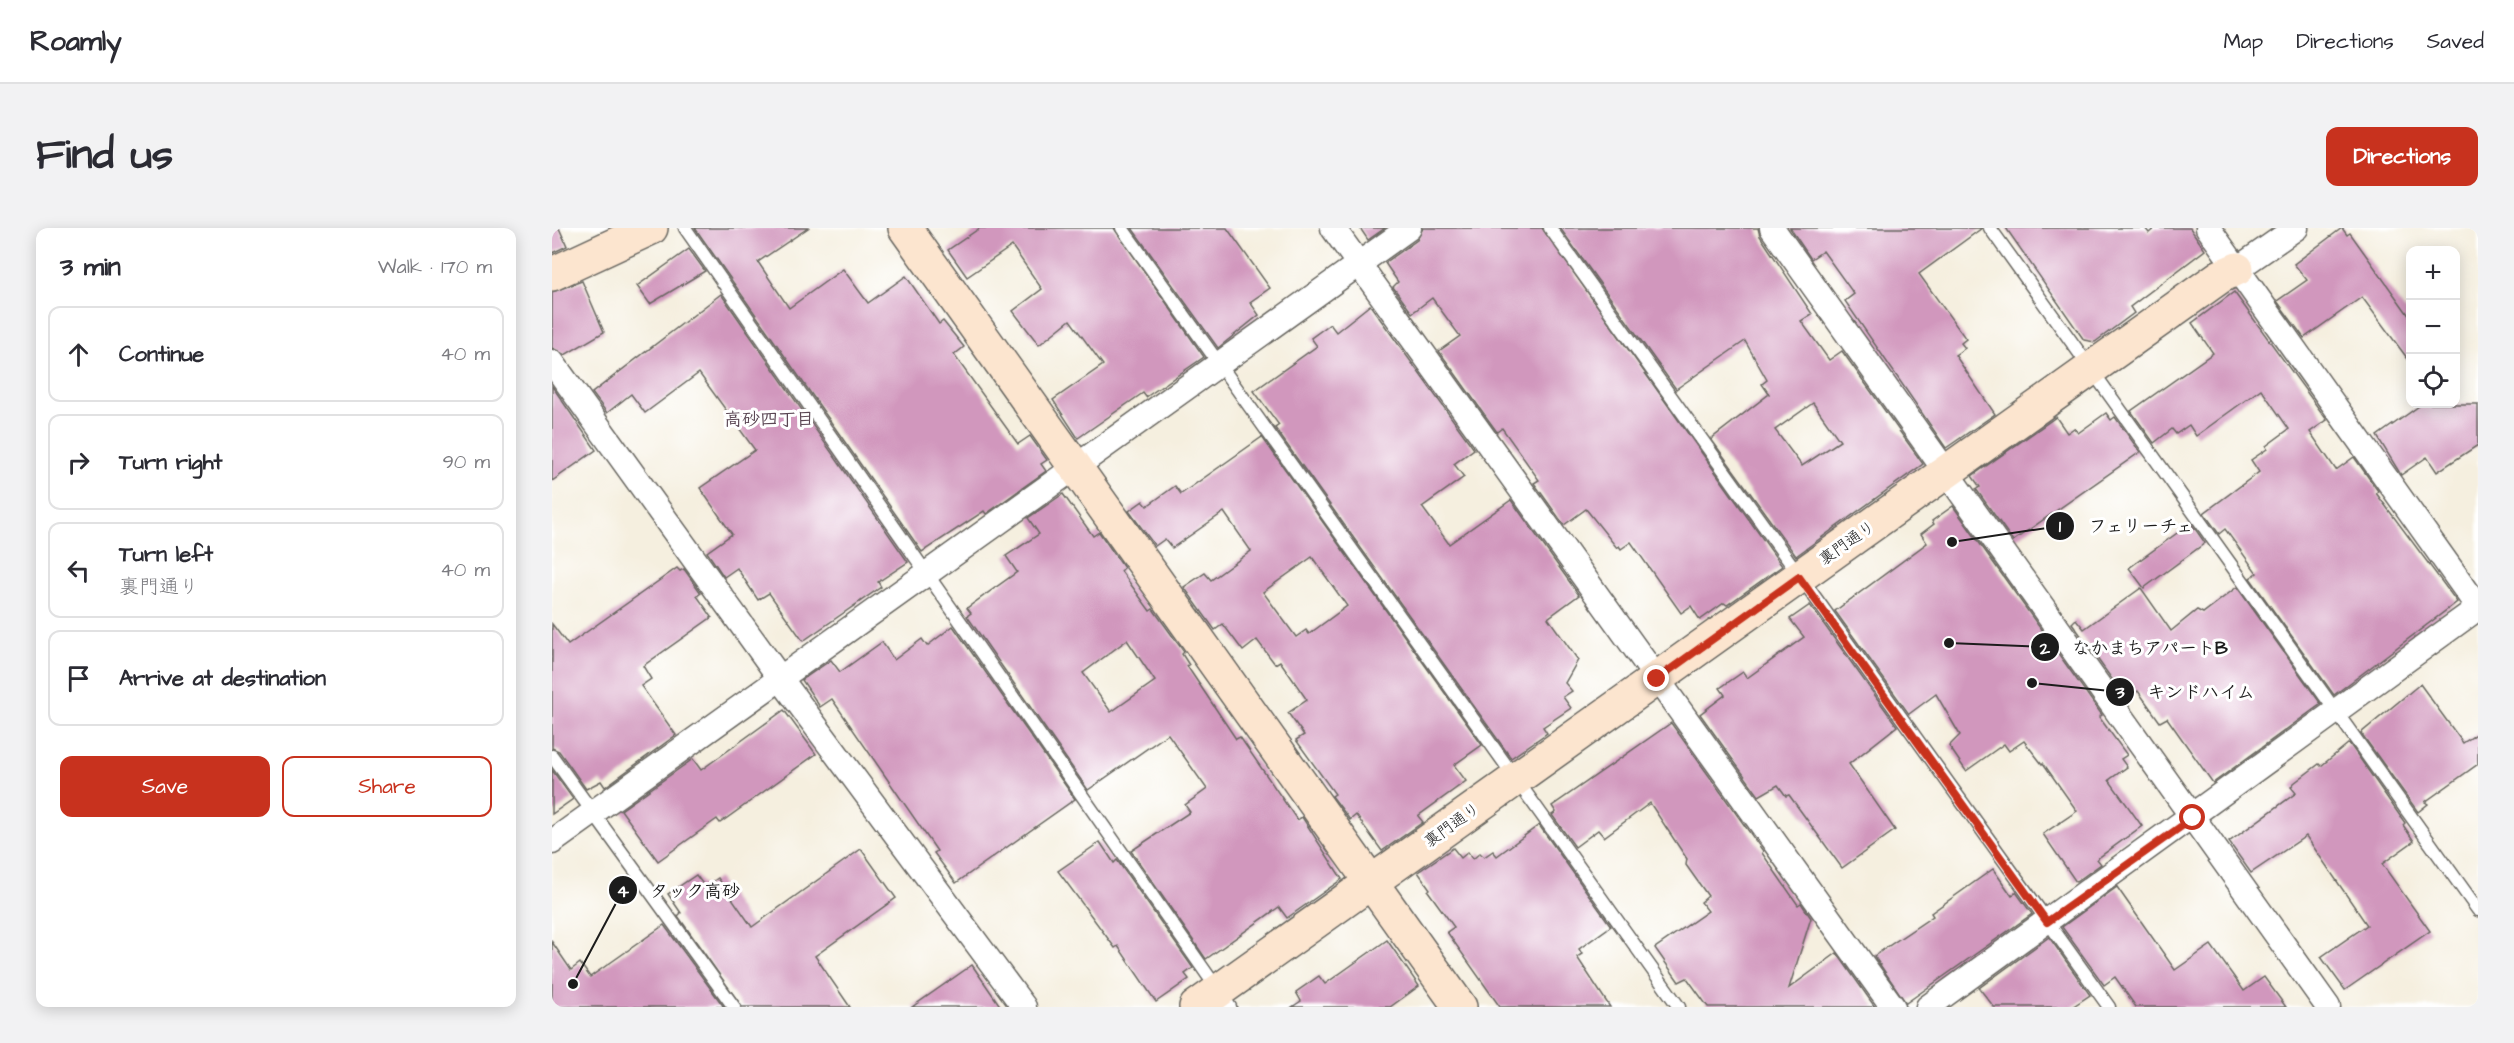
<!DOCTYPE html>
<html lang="en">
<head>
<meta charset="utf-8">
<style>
	:root { --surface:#fff; --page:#f2f2f3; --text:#2b2b33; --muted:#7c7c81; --line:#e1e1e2; --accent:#c8321e }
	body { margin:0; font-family:"Architects Daughter","Klee One",sans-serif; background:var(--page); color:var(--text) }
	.controls { position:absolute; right:18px; top:18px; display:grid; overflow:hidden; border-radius:12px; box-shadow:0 3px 15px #0003 }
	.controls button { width:54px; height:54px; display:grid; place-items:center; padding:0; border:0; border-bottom:2px solid var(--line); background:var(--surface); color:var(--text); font:30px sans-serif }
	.stop { position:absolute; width:18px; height:18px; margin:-14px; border:4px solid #c8321e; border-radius:50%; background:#fff }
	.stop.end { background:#c8321e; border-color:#fff; box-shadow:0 2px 6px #0008 }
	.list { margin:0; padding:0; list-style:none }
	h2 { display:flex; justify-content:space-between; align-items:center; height:78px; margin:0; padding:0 24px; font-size:26px }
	h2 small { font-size:20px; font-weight:400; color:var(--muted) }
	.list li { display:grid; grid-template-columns:39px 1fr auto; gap:18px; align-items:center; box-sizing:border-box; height:96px; margin:0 12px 12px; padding:0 12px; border:2px solid var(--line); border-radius:12px }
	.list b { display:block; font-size:22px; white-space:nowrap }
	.list p { margin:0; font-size:20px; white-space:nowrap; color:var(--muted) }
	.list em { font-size:20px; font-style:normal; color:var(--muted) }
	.actions { display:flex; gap:12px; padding:18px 24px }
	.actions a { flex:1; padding:14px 0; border:2px solid var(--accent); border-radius:12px; text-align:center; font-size:21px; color:var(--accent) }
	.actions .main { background:var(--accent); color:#fff }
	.icon { flex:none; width:33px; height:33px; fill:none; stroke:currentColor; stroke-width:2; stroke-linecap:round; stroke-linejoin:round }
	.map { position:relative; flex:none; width:1926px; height:779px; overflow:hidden; border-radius:12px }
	header { display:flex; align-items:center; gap:36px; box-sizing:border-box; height:84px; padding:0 30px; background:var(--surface); border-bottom:2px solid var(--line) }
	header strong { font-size:28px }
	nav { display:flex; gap:33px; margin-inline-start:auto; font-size:21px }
	.intro { display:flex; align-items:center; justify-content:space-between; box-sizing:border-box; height:144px; padding:0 36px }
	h1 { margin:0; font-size:42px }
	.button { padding:15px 27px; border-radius:12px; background:var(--accent); color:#fff; font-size:21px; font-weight:700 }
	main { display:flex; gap:36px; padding:0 36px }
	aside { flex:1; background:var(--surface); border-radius:12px; box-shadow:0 3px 15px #0003 }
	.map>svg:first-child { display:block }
	.building { fill:#d197bd; fill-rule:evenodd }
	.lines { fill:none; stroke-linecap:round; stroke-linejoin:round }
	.lane-casing { stroke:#686660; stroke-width:15 }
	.street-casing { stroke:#686660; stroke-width:27 }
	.secondary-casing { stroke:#686660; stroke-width:36 }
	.lane { stroke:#fff; stroke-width:12 }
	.street { stroke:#fff; stroke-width:24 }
	.secondary { stroke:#fce5cf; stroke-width:33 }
	.route { stroke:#c8321e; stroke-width:8 }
	.labels { text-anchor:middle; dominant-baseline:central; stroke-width:6; stroke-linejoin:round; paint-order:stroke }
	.street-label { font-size:16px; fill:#1c1c1c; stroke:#fff }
	.neighbourhood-label { font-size:18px; font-weight:bold; fill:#5b4754; stroke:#fff }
	.leader { fill:none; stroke:#1c1c1c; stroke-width:2 }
	.callout-dot { fill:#1c1c1c; stroke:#fff; stroke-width:2 }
	.mark-label { font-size:18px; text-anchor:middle; font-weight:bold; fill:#fff }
	.callout-label { font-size:18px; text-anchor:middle; font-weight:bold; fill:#1c1c1c; stroke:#fff; stroke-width:6; stroke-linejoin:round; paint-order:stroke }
</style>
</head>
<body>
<header>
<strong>Roamly</strong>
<nav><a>Map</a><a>Directions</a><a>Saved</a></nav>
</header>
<div class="intro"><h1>Find us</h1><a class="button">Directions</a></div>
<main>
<aside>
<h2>3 min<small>Walk · 170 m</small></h2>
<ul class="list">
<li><svg class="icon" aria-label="ahead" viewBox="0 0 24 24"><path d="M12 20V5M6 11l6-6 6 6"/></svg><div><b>Continue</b></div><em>40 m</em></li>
<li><svg class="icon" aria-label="right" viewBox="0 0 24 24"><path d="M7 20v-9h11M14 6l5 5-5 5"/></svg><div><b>Turn right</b></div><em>90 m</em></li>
<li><svg class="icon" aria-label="left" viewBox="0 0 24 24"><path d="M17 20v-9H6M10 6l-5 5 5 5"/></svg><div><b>Turn left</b><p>裏門通り</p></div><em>40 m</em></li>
<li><svg class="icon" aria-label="arrive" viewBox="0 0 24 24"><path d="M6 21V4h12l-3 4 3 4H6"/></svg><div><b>Arrive at destination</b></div></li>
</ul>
<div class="actions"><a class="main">Save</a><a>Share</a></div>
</aside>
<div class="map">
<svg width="1926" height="779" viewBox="0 0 1926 779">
	<rect width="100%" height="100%" fill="#fff"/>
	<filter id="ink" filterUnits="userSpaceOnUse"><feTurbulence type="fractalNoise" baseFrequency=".0167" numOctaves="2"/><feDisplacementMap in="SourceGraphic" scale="12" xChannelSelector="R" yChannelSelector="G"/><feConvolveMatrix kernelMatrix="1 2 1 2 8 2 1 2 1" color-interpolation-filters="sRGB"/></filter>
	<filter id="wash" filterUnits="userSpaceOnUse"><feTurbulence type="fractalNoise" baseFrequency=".008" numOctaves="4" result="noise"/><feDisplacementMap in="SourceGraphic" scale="24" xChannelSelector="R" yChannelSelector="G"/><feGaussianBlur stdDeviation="1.35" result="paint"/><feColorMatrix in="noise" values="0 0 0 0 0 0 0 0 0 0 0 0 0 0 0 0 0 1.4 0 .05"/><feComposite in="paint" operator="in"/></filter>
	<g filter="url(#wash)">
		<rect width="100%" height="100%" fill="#f5efdf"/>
		<g id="blocks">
			<g class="building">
				<polygon points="0,0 7,0 15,18 0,25"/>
				<polygon points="143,0 256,0 206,34 237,80 291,41 316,75 354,48 387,96 391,93 412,119 402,127 466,216 478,208 495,232 489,236 494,243 434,286 432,283 370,324"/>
				<polygon points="428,0 562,0 652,129 594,169 591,165 526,210 501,172 551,137 518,92 487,117 461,83 490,61 460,18 415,49 396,22"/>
				<polygon points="580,0 675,0 718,60 698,74 707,87 666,120"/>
				<polygon points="808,0 833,0 816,12"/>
				<polygon points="871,0 990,0 1230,338 1175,377 1172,375 1148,392 1139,378 1129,385 1079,314 1069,321 1067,318 1065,320 1034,281 1012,297 982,255 987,252 950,200 945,204 887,123 908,108 880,70 860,85 841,59 846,54 833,35 865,12"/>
				<path d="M1008 0H1206L1208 8 1260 86 1249 93 1277 132 1290 123 1371 236 1244 328 1159 211 1217 166 1210 156 1215 152 1193 113 1124 161ZM1261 175 1288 213 1250 238 1223 202Z"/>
				<polygon points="1238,0 1430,0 1367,46 1414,111 1409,115 1413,120 1403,127 1443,186 1394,220 1293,73 1302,66 1271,23 1259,31"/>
				<polygon points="1454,0 1593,0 1597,5 1603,0 1638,0 1653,22 1578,79 1582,85 1543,114 1532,112"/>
				<polygon points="1790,0 1795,7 1798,5 1858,89 1858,134 1810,69 1752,110 1725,73 1755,52 1742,36"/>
				<polygon points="137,21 153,43 98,76 85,58"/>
				<polygon points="30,53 52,104 13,127 0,120 0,64"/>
				<polygon points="1682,64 1775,192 1758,204 1784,242 1802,229 1826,263 1824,265 1905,374 1782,467 1698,350 1705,345 1673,301 1667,306 1652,285 1707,244 1699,232 1715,221 1714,218 1737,201 1709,161 1644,208 1637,197 1624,206 1620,201 1602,215 1579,183 1661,125 1640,95"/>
				<polygon points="169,66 356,334 326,354 329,359 251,413 217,365 206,372 185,340 172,349 155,324 180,306 148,260 203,222 147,145 93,185 79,166 55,185 40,165"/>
				<polygon points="818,77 922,221 902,236 912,249 870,279 897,316 959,272 1027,367 996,390 1026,432 1013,455 1020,463 1011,469 1019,480 991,499 995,505 959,530 723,200 727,197 702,163 765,118 759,110 778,96 784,104"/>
				<polygon points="0,158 44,222 0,253"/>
				<polygon points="1870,176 1926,176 1926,217 1885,244 1875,229 1849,247 1825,208"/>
				<polygon points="1554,185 1559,192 1563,189 1588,224 1461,313 1424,261 1428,259 1420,248 1504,189 1515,205 1522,200 1526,205"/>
				<path d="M710 209 930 517 902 537 914 553 866 588 871 594 830 623 804 587 798 592 780 568 783 566 744 512 752 507 736 485 755 472 728 433 723 436 705 412 691 423 671 396 663 402 632 359 653 345 659 352 699 323 672 284 620 320 613 311 603 318 577 283 591 273 595 278 623 258 629 266ZM760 329 795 378 757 406 754 402 744 409 711 364Z"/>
				<path d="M511 266 541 308 547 304 572 340 569 343 598 383 601 381 632 424 630 426 637 437 635 438 684 511 688 509 745 592 750 589 790 651 735 690 727 679 654 731 579 623 638 584 633 577 655 561 616 506 536 562 415 388 419 385 415 380 465 344 454 328 487 306 476 290ZM575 412 603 453 559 484 531 445Z"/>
				<polygon points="1401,278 1550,487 1547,489 1575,527 1569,531 1575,539 1557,552 1590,598 1545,631 1549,636 1524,654 1491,606 1525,583 1491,535 1490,536 1472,513 1457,523 1452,516 1414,543 1397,518 1408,507 1384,466 1357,486 1283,383 1375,315 1369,306 1382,296 1380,293"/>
				<polygon points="1639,295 1653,315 1592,360 1577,340"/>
				<polygon points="125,340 128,343 132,341 149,365 145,368 160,389 91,438 99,451 89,458 124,507 53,559 49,553 34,561 7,523 0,520 0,396 16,417"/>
				<polygon points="1685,359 1769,476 1661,555 1615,490 1608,494 1586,463 1574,471 1520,395 1524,391 1532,401 1589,360 1619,403 1645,382 1651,385"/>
				<polygon points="1258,377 1345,498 1297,536 1343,602 1290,640 1237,567 1234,568 1226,557 1207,568 1148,486 1173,467 1168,460 1191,444 1195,450 1252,409 1238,391"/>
				<polygon points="401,398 523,571 404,655 382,625 385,623 280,471 268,479 250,452 279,432 288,444 330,414 342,432 370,411 375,418"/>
				<polygon points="1868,456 1911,515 1926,505 1926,536 1873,574 1876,576 1866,584 1809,505"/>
				<polygon points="232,482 264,526 168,595 165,591 106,633 69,582 141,531 149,542"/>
				<polygon points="1119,495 1211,623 1210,625 1246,677 1249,675 1259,690 1237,760 1285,725 1323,779 1156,779 1135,750 1127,754 1103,720 1156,683 1149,674 1156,668 1134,637 1135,631 1098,575 1052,609 1046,602 1023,619 1000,587 1004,584 1000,578"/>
				<polygon points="1797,515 1853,595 1851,597 1862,613 1830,636 1878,703 1793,762 1769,729 1815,697 1754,608 1699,645 1677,614 1744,565 1739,559 1742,555 1767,536 1769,538"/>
				<polygon points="0,542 21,571 0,586"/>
				<polygon points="987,597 1059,698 1027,721 1030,726 1025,729 1058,779 948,779 895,704 902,699 876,663 878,661 866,644 901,620 909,630 916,624 921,631 928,625 932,629 941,623 945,628"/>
				<polygon points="548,614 562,635 565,632 641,740 633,746 637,751 604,774 566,718 563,720 506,643"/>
				<polygon points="309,621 344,670 263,728 298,779 190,779 126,688 129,685 116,666 144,647 153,659 166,650 200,699"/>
				<polygon points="1441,641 1460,668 1464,664 1480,686 1354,775 1322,728 1381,688 1379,685"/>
				<polygon points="1565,659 1623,742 1659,717 1692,763 1712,749 1734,779 1584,779 1563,749 1552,757 1510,699"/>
				<polygon points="112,697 172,779 0,779 0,714 19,742 28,735 38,749"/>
				<polygon points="1497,709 1538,767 1520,779 1442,779 1427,760"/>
				<polygon points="835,712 867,758 838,779 740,779 749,773 744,764 767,748 773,756"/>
				<polygon points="420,737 449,779 360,779"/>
			</g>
		</g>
	</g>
	<g filter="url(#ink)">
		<use href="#blocks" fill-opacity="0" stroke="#686660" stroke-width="1.5"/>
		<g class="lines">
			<g class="lane-casing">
				<g id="lane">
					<polyline points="133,0 678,779"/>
					<polyline points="570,0 1127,779"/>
					<polyline points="998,0 1557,779"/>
					<polyline points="1438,0 1926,682"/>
					<polyline points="0,528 182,779"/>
				</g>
			</g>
			<g class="street-casing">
				<g id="street">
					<polyline points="781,0 1341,779"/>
					<polyline points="1220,0 1776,779"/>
					<polyline points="1656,0 1926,379"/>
					<polyline points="1685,41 1744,0"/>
					<polyline points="0,134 228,450 472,779"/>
					<polyline points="0,614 857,0"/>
					<polyline points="1376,779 1926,380"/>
				</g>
			</g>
			<g class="secondary-casing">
				<g id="secondary">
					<polyline points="353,0 908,779"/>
					<polyline points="0,46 99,0"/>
					<polyline points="644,779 1669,48 1685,41"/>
				</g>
			</g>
			<use href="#lane" class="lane"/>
			<use href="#street" class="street"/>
			<use href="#secondary" class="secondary"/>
		</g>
	</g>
	<g class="lines" filter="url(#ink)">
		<polyline class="route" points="1105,451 1247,349 1495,694 1641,590"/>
	</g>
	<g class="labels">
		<g class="street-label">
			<text transform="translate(1295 315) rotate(-35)">裏門通り</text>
			<text transform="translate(900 597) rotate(-36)">裏門通り</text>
		</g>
		<g class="neighbourhood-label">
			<text x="217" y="191">高砂四丁目</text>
		</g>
	</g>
	<path class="leader" d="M1400 314L1508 298M1397 415L1493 419M1480 455L1568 464M21 756L71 662"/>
	<g class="callout-dot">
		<circle cx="1400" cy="314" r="6"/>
		<circle cx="1397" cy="415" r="6"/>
		<circle cx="1480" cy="455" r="6"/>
		<circle cx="21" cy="756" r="6"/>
		<circle cx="1508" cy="298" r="15"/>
		<circle cx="1493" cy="419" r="15"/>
		<circle cx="1568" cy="464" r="15"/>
		<circle cx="71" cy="662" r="15"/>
	</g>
	<g class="mark-label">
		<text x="1508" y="304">1</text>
		<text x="1493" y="426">2</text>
		<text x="1568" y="470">3</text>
		<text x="71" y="669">4</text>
	</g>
	<g class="callout-label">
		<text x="1589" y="304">フェリーチェ</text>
		<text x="1598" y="426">なかまちアパートB</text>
		<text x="1649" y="470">キンドハイム</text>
		<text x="143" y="669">タック高砂</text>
	</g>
</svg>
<div class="controls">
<button>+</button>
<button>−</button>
<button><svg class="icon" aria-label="locate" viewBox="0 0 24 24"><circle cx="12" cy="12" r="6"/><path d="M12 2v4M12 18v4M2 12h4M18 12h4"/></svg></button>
</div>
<div class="stop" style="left:1641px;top:590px"></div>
<div class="stop end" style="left:1105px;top:451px"></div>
</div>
</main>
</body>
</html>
